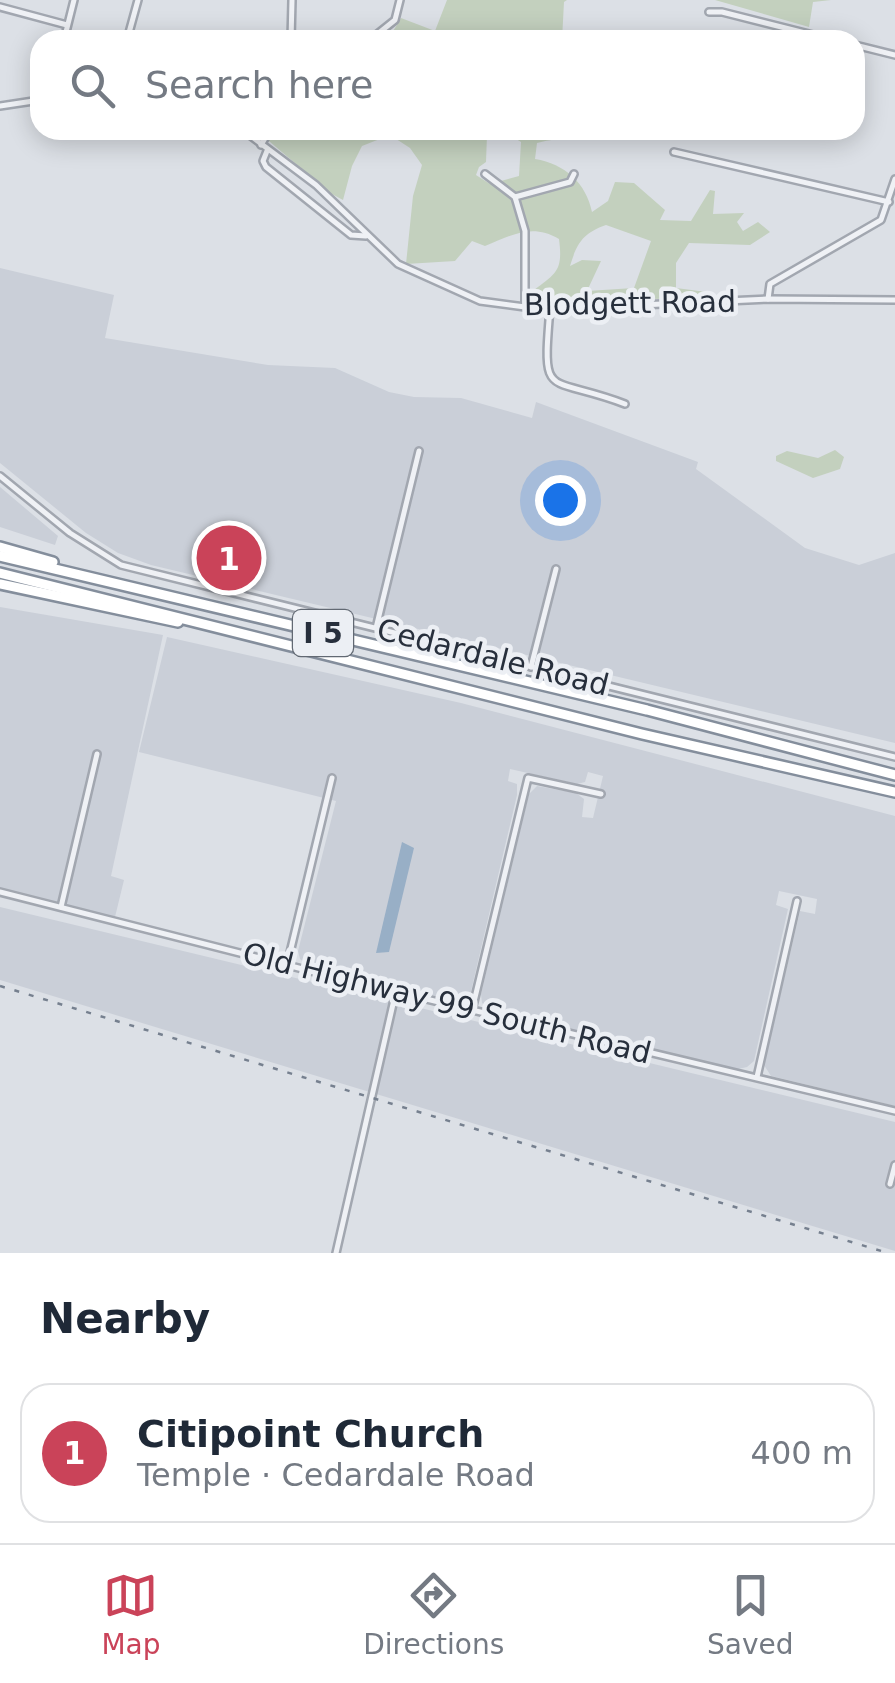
<!DOCTYPE html>
<html lang="en">
<head>
<meta charset="utf-8">
<style>
	:root { --surface:#fff; --page:#f6f6f7; --text:#1f2937; --muted:#747a83; --line:#e0e1e3; --accent:#ca4359 }
	body { margin:0; font-family:"DejaVu Sans",sans-serif; background:var(--page); color:var(--text) }
	.you { position:absolute; left:560px; top:500px; width:35px; height:35px; margin:-25px; border:8px solid #fff; border-radius:50%; background:#1a73e8; box-shadow:0 0 0 15px #1a73e833 }
	.badge { display:grid; place-items:center; width:65px; height:65px; border-radius:50%; background:var(--accent); color:#fff; font-size:32px; font-weight:700 }
	.pin { position:absolute; translate:-50% -50%; border:5px solid #fff; box-shadow:0 2px 10px #0006 }
	.list { margin:0; padding:0; list-style:none }
	h2 { display:flex; justify-content:space-between; align-items:center; height:130px; margin:0; padding:0 40px; font-size:42px }
	h2 small { font-size:32px; font-weight:400; color:var(--muted) }
	.list li { display:grid; grid-template-columns:65px 1fr auto; gap:30px; align-items:center; box-sizing:border-box; height:140px; margin:0 20px 20px; padding:0 20px; border:2px solid var(--line); border-radius:30px }
	.list b { display:block; font-size:38px; white-space:nowrap }
	.list p { margin:0; font-size:32px; white-space:nowrap; color:var(--muted) }
	.list em { font-size:32px; font-style:normal; color:var(--muted) }
	.icon { flex:none; width:55px; height:55px; fill:none; stroke:currentColor; stroke-width:2; stroke-linecap:round; stroke-linejoin:round }
	.map { position:relative; flex:none; width:895px; height:1253px; overflow:hidden }
	.search { position:absolute; background:var(--surface); box-shadow:0 5px 25px #0003; left:30px; right:30px; top:30px; height:110px; display:flex; align-items:center; gap:25px; box-sizing:border-box; padding:0 35px; border-radius:30px; color:var(--muted); font-size:38px }
	.sheet { height:290px; background:var(--surface) }
	nav { display:flex; justify-content:space-around; align-items:center; box-sizing:border-box; height:140px; border-top:2px solid var(--line); background:var(--surface); font-size:28px; color:var(--muted) }
	nav a { display:grid; justify-items:center; gap:5px }
	nav .on { color:var(--accent) }
	.map>svg:first-child { display:block }
	.built { fill:#cacfd8 }
	.green { fill:#c3d0be; fill-rule:evenodd }
	.water { fill:#98afc6 }
	.lines { fill:none; stroke-linecap:round; stroke-linejoin:round }
	.minor-casing { stroke:#a2a7b0; stroke-width:10 }
	.tertiary-casing { stroke:#a2a7b0; stroke-width:10 }
	.motorway-casing { stroke:#848e9c; stroke-width:14 }
	.minor { stroke:#eff1f5; stroke-width:5 }
	.tertiary { stroke:#eff1f5; stroke-width:5 }
	.motorway { stroke:#fff; stroke-width:9 }
	.rail { stroke:#76808f; stroke-width:2.5; stroke-dasharray:5 10; stroke-linecap:butt }
	.labels { text-anchor:middle; dominant-baseline:central; stroke-width:9; stroke-linejoin:round; paint-order:stroke }
	.shield { fill:#eceff4; stroke:#626973; stroke-width:2.5 }
	.shield-label { font-size:28px; font-weight:bold; fill:#272f3c }
	.street-label { font-size:30px; fill:#272f3c; stroke:#eceff4 }
</style>
</head>
<body>
<div class="map">
<svg width="895" height="1253" viewBox="0 0 895 1253">
	<rect width="100%" height="100%" fill="#dce0e6"/>
	<g class="built">
		<polygon points="0,268 114,295 105,338 268,365 335,368 389,392 414,397 461,398 532,418 536,402 698,462 696,469 805,548 859,565 895,553 895,743 151,565 118,553 86,533 0,463"/>
		<polygon points="0,487 58,536 55,545 0,527"/>
		<polygon points="0,607 163,635 111,876 124,880 115,917 0,889"/>
		<polygon points="167,637 461,703 895,816 895,1106 771,1076 764,1065 800,911 815,914 817,899 779,891 776,905 788,909 754,1061 747,1067 738,1069 493,1011 482,1003 481,994 529,794 537,786 576,793 584,799 582,817 593,818 603,776 588,772 585,782 577,784 510,769 508,781 517,784 517,795 468,1004 306,964 300,959 298,951 336,801 139,752"/>
		<polygon points="0,907 895,1122 895,1251 0,980"/>
	</g>
	<g class="green">
		<polygon points="447,0 567,0 564,2 562,40 424,40 392,33 401,18 435,31"/>
		<polygon points="715,0 831,0 813,2 809,27"/>
		<path d="M256 130 275 133 277 130H587C573 140 554 138 537 143L535 159C565 164 586 183 592 212L608 201 615 182 634 183 665 210 660 220 691 221 710 190 715 191 713 214 744 213 737 222 743 231 758 222 770 232 750 245 689 243 676 263V288L707 292 706 298 532 301 534 290C557 273 563 270 559 239 532 223 512 235 485 246L472 241 455 261 406 264 413 196 422 165 410 148 390 135 362 146 352 166 343 200 330 193ZM507 133 521 142 519 176 490 184 476 175 479 167 486 162 487 135ZM606 225 651 241 634 288 587 291 601 261 582 260 570 266C577 243 583 233 606 225Z"/>
		<polygon points="835,450 844,457 840,469 813,478 776,461 776,456 787,451 818,458"/>
	</g>
	<polygon class="water" points="402,842 414,848 389,952 376,953"/>
	<g class="lines">
		<g class="minor-casing">
			<g id="minor">
				<polyline points="0,7 67,25"/>
				<polyline points="709,12 722,12 833,40"/>
				<polyline points="375,36 395,20 400,0"/>
				<polyline points="64,40 74,0"/>
				<polyline points="127,40 138,0"/>
				<polyline points="291,40 292,0"/>
				<polyline points="855,45 895,55"/>
				<polyline points="0,106 40,100"/>
				<polyline points="243,130 316,185 398,264 480,301 525,307 576,308 768,299 895,300"/>
				<polyline points="261,145 270,130"/>
				<polyline points="267,151 263,161 266,167 351,235 366,236"/>
				<polyline points="674,152 889,202"/>
				<polyline points="485,174 515,197 525,231 525,307"/>
				<polyline points="515,197 570,182 574,174"/>
				<polyline points="768,299 770,284 881,220 895,179"/>
				<path d="M550 308C542 403 546 374 625 404"/>
				<polyline points="376,628 419,451"/>
				<polyline points="531,667 556,569"/>
				<polyline points="61,907 97,754"/>
				<polyline points="287,965 332,778"/>
				<polyline points="472,1010 528,778 601,794"/>
				<polyline points="757,1077 797,901"/>
				<polyline points="890,1184 895,1165"/>
				<polyline points="336,1253 396,991"/>
			</g>
		</g>
		<g class="tertiary-casing">
			<g id="tertiary">
				<polyline points="0,476 70,533 121,565 895,757"/>
				<polyline points="0,892 330,976 895,1111"/>
			</g>
		</g>
		<g class="motorway-casing">
			<g id="motorway">
				<polyline points="0,547 53,562"/>
				<polyline points="0,556 647,710 895,775"/>
				<polyline points="0,573 642,734 895,792"/>
				<polyline points="0,584 178,622"/>
			</g>
		</g>
		<use href="#minor" class="minor"/>
		<use href="#tertiary" class="tertiary"/>
		<use href="#motorway" class="motorway"/>
		<polyline class="rail" points="0,986 888,1253"/>
	</g>
	<g class="labels">
		<rect class="shield" x="293" y="610" width="60" height="46" rx="8"/>
		<g class="shield-label">
			<text x="323" y="633">I 5</text>
		</g>
		<g class="street-label">
			<text transform="translate(630 303) rotate(-1)">Blodgett Road</text>
			<text transform="translate(493 657) rotate(14)">Cedardale Road</text>
			<text transform="translate(447 1003) rotate(14)">Old Highway 99 South Road</text>
		</g>
	</g>
</svg>
<div class="you"></div>
<div class="pin badge" style="left:229px;top:558px">1</div>
<div class="search"><svg class="icon" aria-label="search" viewBox="0 0 24 24"><circle cx="10" cy="10" r="6"/><path d="M15 15l6 6"/></svg>Search here</div>
</div>
<section class="sheet">
<h2>Nearby<small></small></h2>
<ul class="list">
<li><span class="badge">1</span><div><b>Citipoint Church</b><p>Temple · Cedardale Road</p></div><em>400 m</em></li>
</ul>
</section>
<nav>
<a class="on"><svg class="icon" aria-label="map" viewBox="0 0 24 24"><path d="M3 6l6-2 6 2 6-2v14l-6 2-6-2-6 2zM9 4v14M15 6v14"/></svg>Map</a>
<a><svg class="icon" aria-label="directions" viewBox="0 0 24 24"><path d="M12 3l9 9-9 9-9-9zM9 14v-3h6M13 9l2 2-2 2"/></svg>Directions</a>
<a><svg class="icon" aria-label="saved" viewBox="0 0 24 24"><path d="M7 4h10v16l-5-4-5 4z"/></svg>Saved</a>
</nav>
</body>
</html>
